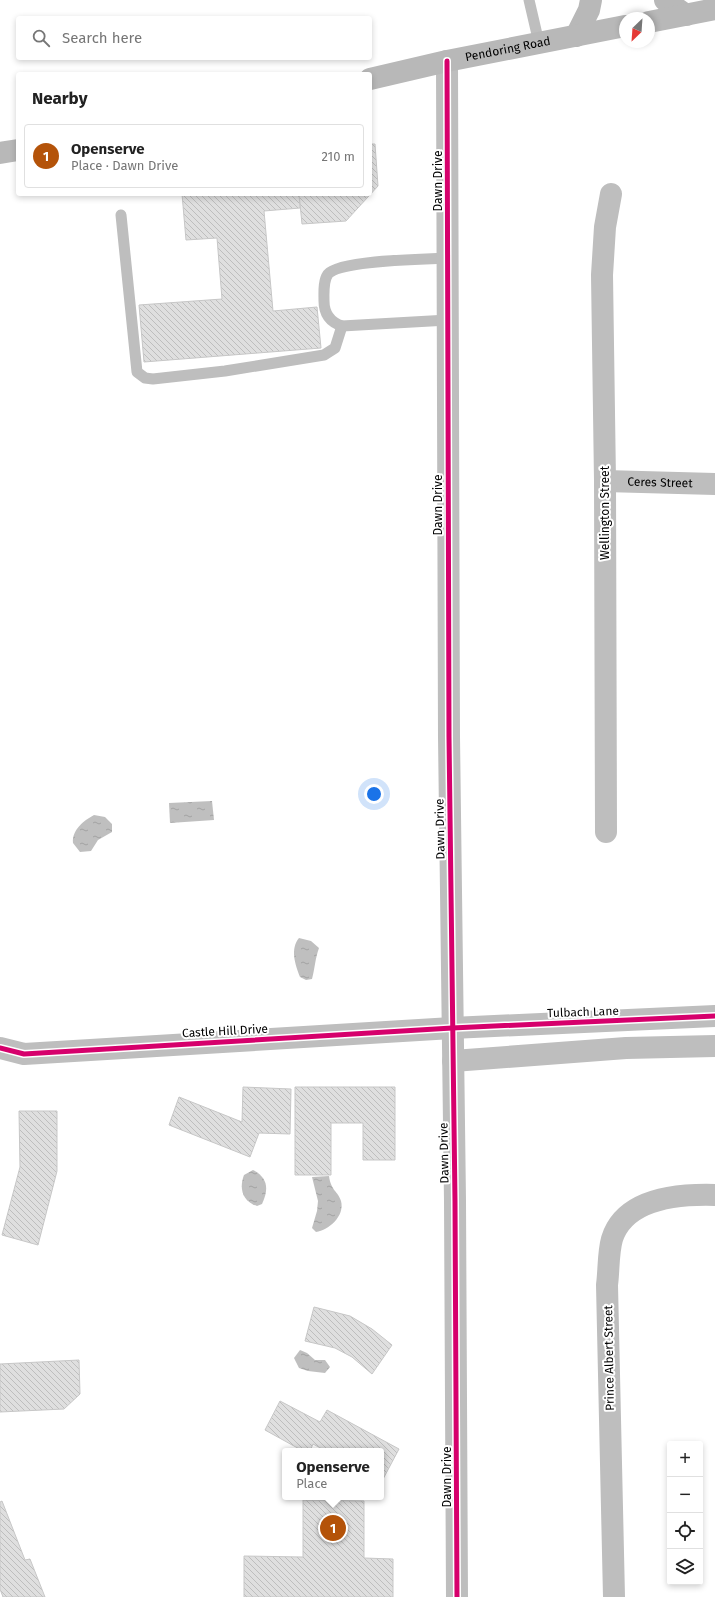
<!DOCTYPE html>
<html lang="en">
<head>
<meta charset="utf-8">
<style>
	:root { --surface:#fff; --page:#f6f6f6; --text:#222; --muted:#767676; --line:#e0e0e0; --accent:#b45309 }
	body { margin:0; font-family:"Fira Sans",sans-serif; background:var(--page); color:var(--text) }
	.controls { position:absolute; right:12px; bottom:12px; display:grid; overflow:hidden; border-radius:4px; box-shadow:0 2px 6px #0003 }
	.controls button { width:36px; height:36px; display:grid; place-items:center; padding:0; border:0; border-bottom:1px solid var(--line); background:var(--surface); color:var(--text); font:20px sans-serif }
	.compass { position:absolute; left:619px; top:12px; width:36px; height:36px; border-radius:50%; background:var(--surface); box-shadow:0 2px 6px #0003; rotate:205deg }
	.you { position:absolute; left:374px; top:794px; width:14px; height:14px; margin:-10px; border:3px solid #fff; border-radius:50%; background:#1a73e8; box-shadow:0 0 0 6px #1a73e833 }
	.badge { display:grid; place-items:center; width:26px; height:26px; border-radius:50%; background:var(--accent); color:#fff; font-size:13px; font-weight:700 }
	.pin { position:absolute; translate:-50% -50%; border:2px solid #fff; box-shadow:0 1px 4px #0006 }
	.popup { position:absolute; left:282px; top:1448px; width:102px; height:52px; box-sizing:border-box; display:grid; place-content:center; border-radius:4px; background:var(--surface); filter:drop-shadow(0 1px 3px #0005); font-size:13px; white-space:nowrap; color:var(--muted) }
	.popup b { font-size:15px; color:var(--text) }
	.popup::after { content:''; position:absolute; left:50%; top:100%; margin-left:-8px; border:8px solid transparent; border-top-color:var(--surface) }
	.list { margin:0; padding:0; list-style:none }
	h2 { display:flex; justify-content:space-between; align-items:center; height:52px; margin:0; padding:0 16px; font-size:17px }
	h2 small { font-size:13px; font-weight:400; color:var(--muted) }
	.list li { display:grid; grid-template-columns:26px 1fr auto; gap:12px; align-items:center; box-sizing:border-box; height:64px; margin:0 8px 8px; padding:0 8px; border:1px solid var(--line); border-radius:4px }
	.list b { display:block; font-size:15px; white-space:nowrap }
	.list p { margin:0; font-size:13px; white-space:nowrap; color:var(--muted) }
	.list em { font-size:13px; font-style:normal; color:var(--muted) }
	.icon { flex:none; width:22px; height:22px; fill:none; stroke:currentColor; stroke-width:2; stroke-linecap:round; stroke-linejoin:round }
	.map { position:relative; flex:none; width:715px; height:1597px; overflow:hidden }
	.search { position:absolute; background:var(--surface); box-shadow:0 2px 6px #0003; left:16px; top:16px; width:356px; height:44px; display:flex; align-items:center; gap:10px; box-sizing:border-box; padding:0 14px; border-radius:4px; color:var(--muted); font-size:15px }
	.panel { position:absolute; background:var(--surface); box-shadow:0 2px 6px #0003; left:16px; top:72px; width:356px; height:124px; border-radius:4px }
	.map>svg:first-child { display:block }
	.water { fill:url(#water-ripples) }
	.building { fill:url(#building-back-hatch); stroke:#c7c7c7 }
	.lines { fill:none; stroke-linecap:round; stroke-linejoin:round }
	.lane { stroke:#bebebe; stroke-width:11 }
	.street { stroke:#bebebe; stroke-width:22 }
	.secondary { stroke:#b8b8b8; stroke-width:22 }
	.cycleway-casing { stroke:#fff; stroke-width:8 }
	.cycleway { stroke:#d6006c; stroke-width:5 }
	.labels { text-anchor:middle; dominant-baseline:central; stroke-width:4; stroke-linejoin:round; paint-order:stroke }
	.street-label { font-size:12px; fill:#000; stroke:#fff }
</style>
</head>
<body>
<div class="map">
<svg width="715" height="1597" viewBox="0 0 715 1597">
	<defs>
		<pattern id="water-ripples" width="26" height="14" patternUnits="userSpaceOnUse"><rect width="26" height="14" fill="#bfbfbf"/><path d="M2 4q2-2 4 0t4 0M15 11q2-2 4 0t4 0" fill="none" stroke="#a2a2a2"/></pattern>
		<pattern id="building-back-hatch" width="6" height="6" patternUnits="userSpaceOnUse"><rect width="6" height="6" fill="#dfdfdf"/><path d="M-1 5l2 2M0 0l6 6M5-1l2 2" fill="none" stroke="#bebebe"/></pattern>
	</defs>
	<rect width="100%" height="100%" fill="#fff"/>
	<g class="water">
		<polygon points="212,801 214,820 170,823 169,803"/>
		<path d="M94 815 105 817 112 824V832L98 840 91 851 80 852 73 843C72 830 83 821 94 815Z"/>
		<path d="M299 938 311 941 319 948C315 959 315 968 312 979L306 980 300 977C295 964 290 949 299 938Z"/>
		<path d="M253 1170C268 1178 269 1189 262 1204L257 1206C242 1201 239 1188 244 1175Z"/>
		<path d="M329 1176C331 1191 338 1191 341 1201 345 1216 329 1230 316 1232L312 1228 317 1211 318 1201 312 1177Z"/>
		<polygon points="300,1350 307,1353 315,1360 325,1360 330,1367 325,1373 308,1371 299,1368 294,1358"/>
	</g>
	<g class="building">
		<polygon points="370,144 375,144 378,186 346,221 302,224 299,194 370,194"/>
		<polygon points="182,194 299,194 300,208 264,211 273,311 317,307 321,348 144,362 139,305 222,299 217,238 186,240"/>
		<polygon points="243,1087 291,1089 290,1134 259,1133 250,1157 169,1125 179,1097 242,1122"/>
		<polygon points="295,1087 395,1087 395,1160 363,1160 363,1123 331,1123 331,1175 295,1175"/>
		<polygon points="19,1111 57,1111 57,1171 38,1245 2,1235 20,1167"/>
		<polygon points="314,1307 350,1316 372,1329 392,1345 372,1374 352,1357 335,1348 305,1341"/>
		<polygon points="79,1360 80,1394 64,1409 0,1412 0,1364"/>
		<polygon points="280,1401 320,1422 327,1410 399,1449 382,1481 381,1451 326,1451 313,1444 310,1451 303,1451 265,1430"/>
		<polygon points="303,1500 364,1501 364,1558 393,1559 393,1597 244,1597 244,1556 303,1557"/>
		<polygon points="2,1501 25,1560 30,1559 45,1597 3,1597 0,1589 0,1502"/>
	</g>
	<g class="lines">
		<g class="lane">
			<polyline points="529,0 539,43"/>
			<polyline points="121,215 137,372 145,378 153,379 225,371 324,355 335,348 342,326"/>
			<path d="M448 320 342 326C330 322 324 314 324 301 324 293 323 281 328 274 340 260 427 259 448 258"/>
		</g>
		<g class="street">
			<polyline points="447,61 449,737 455,1201 457,1597"/>
			<path id="s1" d="M605 481 715 484"/>
			<polyline points="606,832 605,481 602,275 605,227 611,194"/>
			<polyline points="0,1048 24,1054 452,1028 715,1016"/>
			<polyline points="453,1061 626,1048 715,1046"/>
			<path d="M614 1597 607 1285C609 1270 608 1253 612 1239 625 1198 680 1194 715 1195"/>
		</g>
		<g class="secondary">
			<polyline points="665,0 686,15"/>
			<polyline points="649,22 715,9"/>
			<polyline points="576,36 589,10 591,0"/>
			<path id="s2" d="M370 79 447 61 625 26"/>
			<polyline points="0,153 18,150"/>
		</g>
		<g class="cycleway-casing">
			<g id="cycleway">
				<polyline points="447,61 449,737 455,1201 457,1597"/>
				<polyline points="0,1048 24,1054 452,1028 715,1016"/>
			</g>
		</g>
		<use href="#cycleway" class="cycleway"/>
	</g>
	<g class="labels">
		<g class="street-label">
			<text stroke="none"><textPath href="#s2" startOffset="141">Pendoring Road</textPath></text>
			<text transform="translate(438 181) rotate(-90)">Dawn Drive</text>
			<text stroke="none"><textPath href="#s1" startOffset="55">Ceres Street</textPath></text>
			<text transform="translate(438 505) rotate(-90)">Dawn Drive</text>
			<text transform="translate(605 513) rotate(-90)">Wellington Street</text>
			<text transform="translate(440 829) rotate(-91)">Dawn Drive</text>
			<text transform="translate(583 1012) rotate(-2)">Tulbach Lane</text>
			<text transform="translate(225 1031) rotate(-3)">Castle Hill Drive</text>
			<text transform="translate(444 1153) rotate(-91)">Dawn Drive</text>
			<text transform="translate(609 1358) rotate(-91)">Prince Albert Street</text>
			<text transform="translate(447 1477) rotate(-90)">Dawn Drive</text>
		</g>
	</g>
</svg>
<div class="controls">
<button>+</button>
<button>−</button>
<button><svg class="icon" aria-label="locate" viewBox="0 0 24 24"><circle cx="12" cy="12" r="6"/><path d="M12 2v4M12 18v4M2 12h4M18 12h4"/></svg></button>
<button><svg class="icon" aria-label="layers" viewBox="0 0 24 24"><path d="M12 4l9 5-9 5-9-5zM3 14l9 5 9-5"/></svg></button>
</div>
<svg class="compass" viewBox="-18 -18 36 36"><path d="M0-13l5 13h-10z" fill="#e53935"/><path d="M0 13l5-13h-10z" fill="#767676"/></svg>
<div class="you"></div>
<div class="pin badge" style="left:333px;top:1528px">1</div>
<div class="popup"><b>Openserve</b>Place</div>
<div class="search"><svg class="icon" aria-label="search" viewBox="0 0 24 24"><circle cx="10" cy="10" r="6"/><path d="M15 15l6 6"/></svg>Search here</div>
<section class="panel">
<h2>Nearby<small></small></h2>
<ul class="list">
<li><span class="badge">1</span><div><b>Openserve</b><p>Place · Dawn Drive</p></div><em>210 m</em></li>
</ul>
</section>
</div>
</body>
</html>
